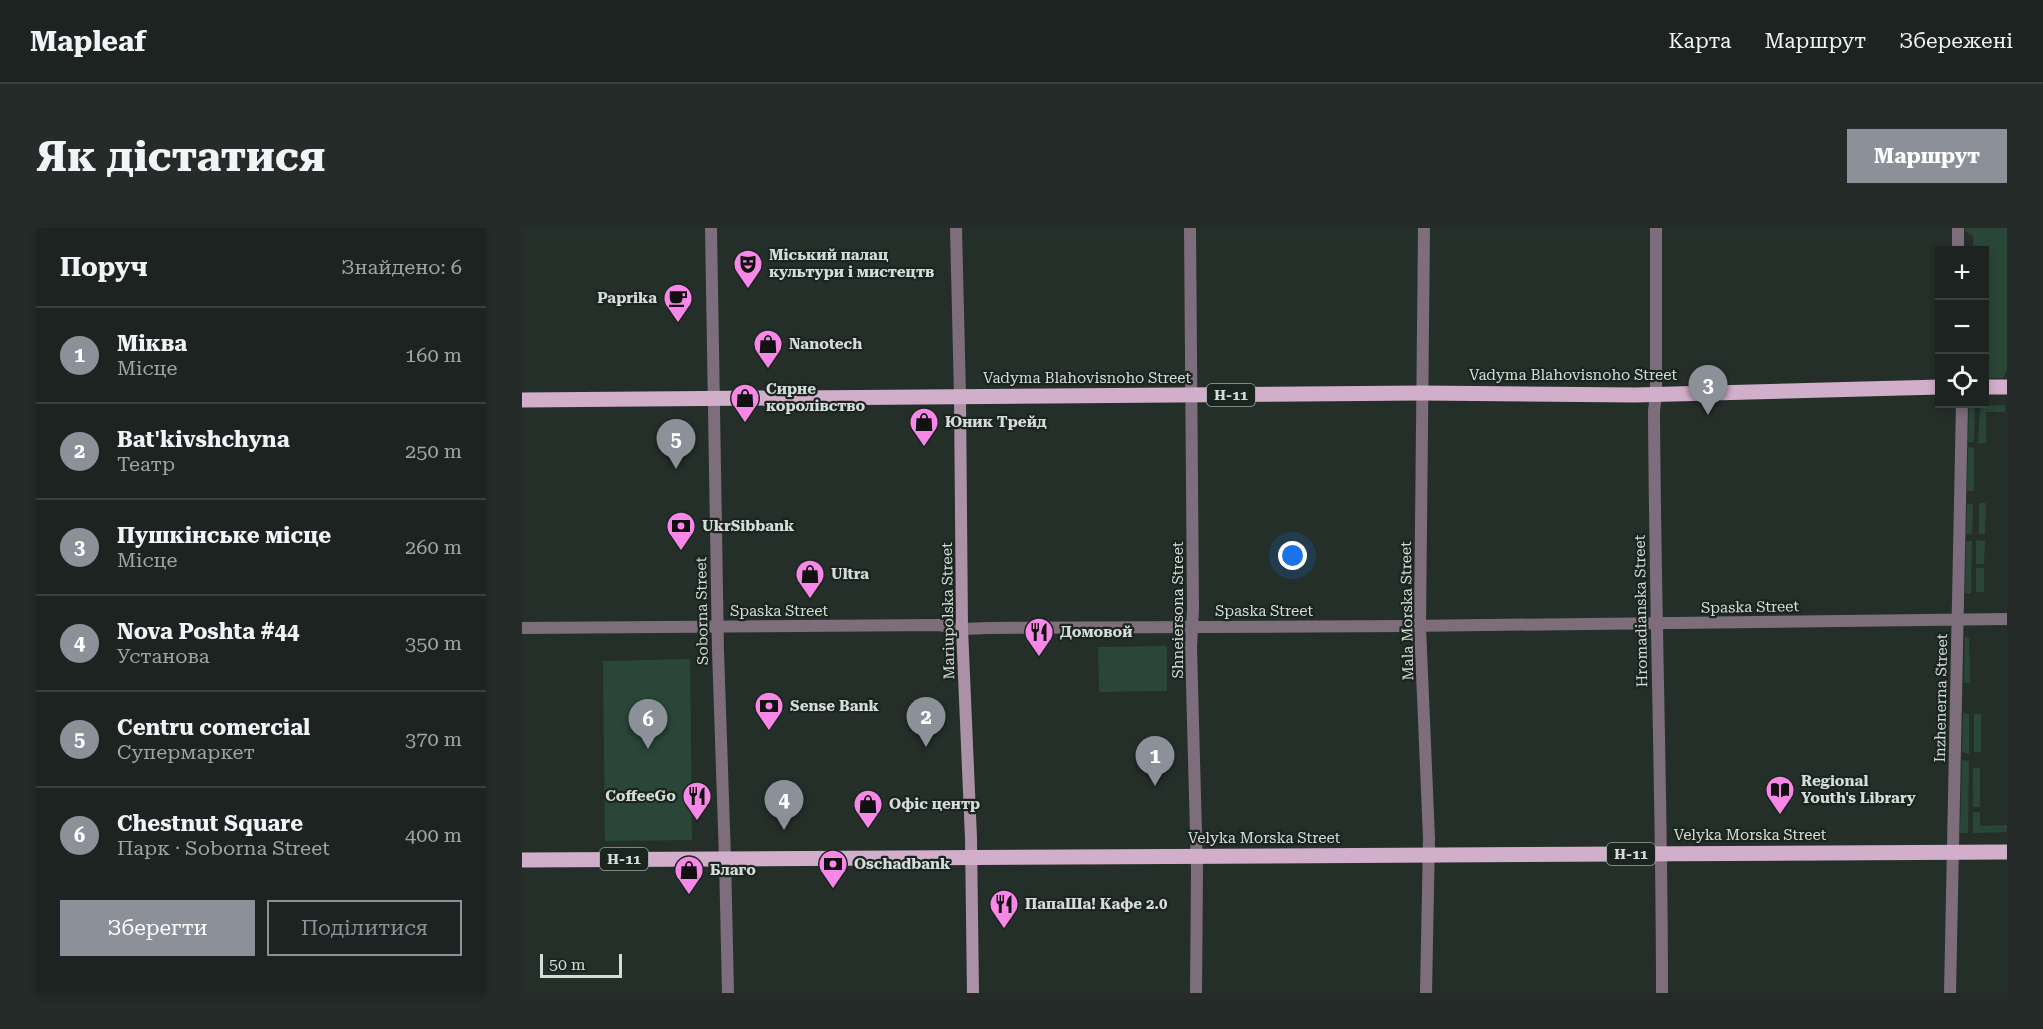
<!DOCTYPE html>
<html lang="uk">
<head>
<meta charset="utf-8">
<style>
	:root { --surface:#1c2320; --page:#252b29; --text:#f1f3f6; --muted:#a0a4a5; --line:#3a403e; --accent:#8c9099 }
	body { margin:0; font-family:"Roboto Serif",serif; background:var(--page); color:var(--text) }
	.controls { position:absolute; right:18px; top:18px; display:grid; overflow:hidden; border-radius:0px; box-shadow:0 3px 9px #0003 }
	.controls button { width:54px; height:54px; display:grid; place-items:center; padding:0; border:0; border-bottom:2px solid var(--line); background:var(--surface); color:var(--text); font:30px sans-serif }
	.scale { position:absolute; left:18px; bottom:15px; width:82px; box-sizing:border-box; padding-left:6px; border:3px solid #d6dcd9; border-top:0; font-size:16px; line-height:21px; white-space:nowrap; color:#d6dcd9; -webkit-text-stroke:4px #1b2520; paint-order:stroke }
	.you { position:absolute; left:771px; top:328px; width:21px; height:21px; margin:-15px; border:4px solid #fff; border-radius:50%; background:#1a73e8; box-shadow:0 0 0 9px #1a73e833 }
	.badge { display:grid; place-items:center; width:39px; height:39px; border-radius:50%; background:var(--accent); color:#fff; font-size:20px; font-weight:700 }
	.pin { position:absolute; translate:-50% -50px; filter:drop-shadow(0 2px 3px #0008) }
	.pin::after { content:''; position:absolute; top:32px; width:21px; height:18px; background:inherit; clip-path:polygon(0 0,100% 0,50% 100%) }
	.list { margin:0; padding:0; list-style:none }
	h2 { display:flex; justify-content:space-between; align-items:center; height:78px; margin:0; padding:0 24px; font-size:26px }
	h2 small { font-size:20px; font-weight:400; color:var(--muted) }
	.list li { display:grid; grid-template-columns:39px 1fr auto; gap:18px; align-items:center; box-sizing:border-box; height:96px; padding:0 24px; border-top:2px solid var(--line) }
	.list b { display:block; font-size:22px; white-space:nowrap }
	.list p { margin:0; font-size:20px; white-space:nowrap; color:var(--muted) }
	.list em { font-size:20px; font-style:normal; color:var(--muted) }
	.actions { display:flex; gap:12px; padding:18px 24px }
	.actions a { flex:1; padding:14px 0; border:2px solid var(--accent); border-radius:0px; text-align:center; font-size:21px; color:var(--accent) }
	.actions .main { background:var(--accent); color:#fff }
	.icon { flex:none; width:33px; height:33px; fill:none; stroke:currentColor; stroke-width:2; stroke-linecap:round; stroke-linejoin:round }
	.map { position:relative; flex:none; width:1485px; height:765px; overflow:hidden; border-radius:0px }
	header { display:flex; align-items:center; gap:36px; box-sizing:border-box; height:84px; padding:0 30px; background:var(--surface); border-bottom:2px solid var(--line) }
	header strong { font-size:28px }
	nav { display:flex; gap:33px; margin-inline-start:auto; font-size:21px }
	.intro { display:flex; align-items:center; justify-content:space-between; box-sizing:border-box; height:144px; padding:0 36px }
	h1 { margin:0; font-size:42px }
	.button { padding:15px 27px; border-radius:0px; background:var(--accent); color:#fff; font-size:21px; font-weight:700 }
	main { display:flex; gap:36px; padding:0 36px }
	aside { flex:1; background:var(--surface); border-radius:0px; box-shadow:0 3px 9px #0003 }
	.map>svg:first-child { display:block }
	.green { fill:#294639 }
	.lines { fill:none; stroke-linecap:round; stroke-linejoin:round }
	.street { stroke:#7e6d7b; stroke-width:12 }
	.secondary { stroke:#ad92a7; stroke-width:12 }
	.primary { stroke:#d1aeca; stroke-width:15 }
	.labels { text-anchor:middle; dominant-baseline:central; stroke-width:4.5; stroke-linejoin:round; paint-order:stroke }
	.shield { fill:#1b2520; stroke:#9ea5a2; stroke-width:1.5 }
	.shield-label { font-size:14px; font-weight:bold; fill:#d6dcd9 }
	.poi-label { font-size:15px; font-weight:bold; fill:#d6dcd9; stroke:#1b2520; text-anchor:start }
	.street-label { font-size:15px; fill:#d6dcd9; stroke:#1b2520 }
</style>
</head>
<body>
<header>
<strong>Mapleaf</strong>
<nav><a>Карта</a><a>Маршрут</a><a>Збережені</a></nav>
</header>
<div class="intro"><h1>Як дістатися</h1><a class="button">Маршрут</a></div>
<main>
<aside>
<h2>Поруч<small>Знайдено: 6</small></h2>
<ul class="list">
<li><span class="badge">1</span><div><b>Міква</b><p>Місце</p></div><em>160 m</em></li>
<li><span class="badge">2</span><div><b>Bat'kivshchyna</b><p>Театр</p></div><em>250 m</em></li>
<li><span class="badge">3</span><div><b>Пушкінське місце</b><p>Місце</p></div><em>260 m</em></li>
<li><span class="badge">4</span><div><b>Nova Poshta #44</b><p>Установа</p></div><em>350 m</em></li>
<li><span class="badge">5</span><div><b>Centru comercial</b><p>Супермаркет</p></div><em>370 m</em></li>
<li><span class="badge">6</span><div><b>Chestnut Square</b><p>Парк · Soborna Street</p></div><em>400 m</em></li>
</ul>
<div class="actions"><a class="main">Зберегти</a><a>Поділитися</a></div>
</aside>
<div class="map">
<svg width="1485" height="765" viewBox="0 0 1485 765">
	<rect width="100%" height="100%" fill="#252f2a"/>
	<g class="green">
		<polygon points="1443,0 1485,0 1485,143 1481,150 1463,150 1462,22 1451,22 1451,8 1443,3"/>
		<polygon points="1447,177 1453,177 1452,214 1446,214"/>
		<polygon points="1483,177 1483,184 1464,184 1464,215 1456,215 1458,179 1459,178"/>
		<polygon points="1446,219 1452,220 1452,263 1445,263"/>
		<polygon points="1457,275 1464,275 1463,306 1457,306"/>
		<polygon points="1445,276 1451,276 1450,306 1444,306"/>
		<polygon points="1454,312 1463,313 1462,336 1454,336"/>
		<polygon points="1444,313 1450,313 1449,366 1443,365"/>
		<rect x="1454" y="340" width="8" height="24"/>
		<polygon points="1443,408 1447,410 1448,455 1442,455"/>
		<polygon points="645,418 645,463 577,464 576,419"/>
		<polygon points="168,431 170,612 83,613 81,433"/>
		<polygon points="1441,485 1447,486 1447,526 1440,524"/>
		<rect x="1452" y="486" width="7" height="38"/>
		<polygon points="1440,532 1447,533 1446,605 1438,605"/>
		<rect x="1451" y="540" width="7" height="39"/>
		<polygon points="1451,584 1458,584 1458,598 1485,597 1485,604 1451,605"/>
	</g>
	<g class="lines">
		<g class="street">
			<polyline points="189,0 196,423 203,630 206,765"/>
			<polyline points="434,0 438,168"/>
			<polyline points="668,0 671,382 669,419 675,643 674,765"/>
			<polyline points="902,0 898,398 907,610 904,765"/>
			<path d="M1134 0V166L1132 183C1133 377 1140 571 1140 765"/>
			<polyline points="1436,0 1436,22"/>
			<polyline points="0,400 417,397 440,401 466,400 884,398 1485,391"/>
			<polyline points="1428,765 1440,176"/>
		</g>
		<polyline class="secondary" points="438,168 440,401 449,610 451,765"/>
		<g class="primary">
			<polyline points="1462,159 1485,159"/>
			<polyline points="0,172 900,165 1113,167 1418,159"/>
			<polyline points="0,632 1485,624"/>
		</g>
	</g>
	<defs>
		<g id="theatre-pin" transform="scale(1.5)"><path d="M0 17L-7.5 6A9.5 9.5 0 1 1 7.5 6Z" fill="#f987e8" stroke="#1b2520"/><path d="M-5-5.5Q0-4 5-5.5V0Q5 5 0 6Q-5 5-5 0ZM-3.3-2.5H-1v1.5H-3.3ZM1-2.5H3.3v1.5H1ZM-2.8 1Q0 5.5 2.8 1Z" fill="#111"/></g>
		<g id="cafe-pin" transform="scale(1.5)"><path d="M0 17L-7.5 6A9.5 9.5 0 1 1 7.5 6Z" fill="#f987e8" stroke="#1b2520"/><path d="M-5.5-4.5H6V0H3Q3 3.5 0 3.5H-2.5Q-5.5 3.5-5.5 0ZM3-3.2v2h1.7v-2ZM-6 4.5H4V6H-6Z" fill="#111"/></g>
		<g id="shop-pin" transform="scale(1.5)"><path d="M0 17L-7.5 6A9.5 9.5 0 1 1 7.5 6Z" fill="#f987e8" stroke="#1b2520"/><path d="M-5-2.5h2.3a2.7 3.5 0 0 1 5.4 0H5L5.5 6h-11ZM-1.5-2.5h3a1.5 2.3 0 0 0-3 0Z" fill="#111"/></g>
		<g id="bank-pin" transform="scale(1.5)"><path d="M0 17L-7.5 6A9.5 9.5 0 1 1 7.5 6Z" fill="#f987e8" stroke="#1b2520"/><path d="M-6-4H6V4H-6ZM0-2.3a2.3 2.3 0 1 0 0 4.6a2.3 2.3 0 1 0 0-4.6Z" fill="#111"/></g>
		<g id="restaurant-pin" transform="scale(1.5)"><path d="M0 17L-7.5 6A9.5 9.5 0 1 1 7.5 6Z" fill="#f987e8" stroke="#1b2520"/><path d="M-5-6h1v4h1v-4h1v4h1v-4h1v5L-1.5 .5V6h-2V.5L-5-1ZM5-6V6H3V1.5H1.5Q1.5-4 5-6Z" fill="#111"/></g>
		<g id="library-pin" transform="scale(1.5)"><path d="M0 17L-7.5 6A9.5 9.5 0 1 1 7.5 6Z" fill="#f987e8" stroke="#1b2520"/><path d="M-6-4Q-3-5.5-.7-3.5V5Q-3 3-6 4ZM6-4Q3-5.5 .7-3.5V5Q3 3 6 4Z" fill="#111"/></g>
	</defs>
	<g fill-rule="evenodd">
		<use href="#theatre-pin" x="226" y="36"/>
		<use href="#cafe-pin" x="156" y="70"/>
		<use href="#shop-pin" x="246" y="116"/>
		<use href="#shop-pin" x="223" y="170"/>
		<use href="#shop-pin" x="402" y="194"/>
		<use href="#bank-pin" x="159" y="298"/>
		<use href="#shop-pin" x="288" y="346"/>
		<use href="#restaurant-pin" x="517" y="404"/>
		<use href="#bank-pin" x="247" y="478"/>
		<use href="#library-pin" x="1258" y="562"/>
		<use href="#restaurant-pin" x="175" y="568"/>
		<use href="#shop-pin" x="346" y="576"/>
		<use href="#bank-pin" x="311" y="636"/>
		<use href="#shop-pin" x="167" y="642"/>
		<use href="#restaurant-pin" x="482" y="676"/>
	</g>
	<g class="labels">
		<g class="shield">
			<rect x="685" y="156" width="48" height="22" rx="4.5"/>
			<rect x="1085" y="615" width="48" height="22" rx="4.5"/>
			<rect x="78" y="620" width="48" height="22" rx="4.5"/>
		</g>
		<g class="shield-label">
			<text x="709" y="167">Н-11</text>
			<text x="1109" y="626">Н-11</text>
			<text x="102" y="631">Н-11</text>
		</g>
		<g class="poi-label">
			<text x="247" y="27">Міський палац<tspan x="247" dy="17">культури і мистецтв</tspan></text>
			<text x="135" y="70" text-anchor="end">Paprika</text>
			<text x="267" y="116">Nanotech</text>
			<text x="244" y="161">Сирне<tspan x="244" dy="17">королівство</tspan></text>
			<text x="423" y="194">Юник Трейд</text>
			<text x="180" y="298">UkrSibbank</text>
			<text x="309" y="346">Ultra</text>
			<text x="538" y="404">Домовой</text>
			<text x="268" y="478">Sense Bank</text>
			<text x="1279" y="553">Regional<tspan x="1279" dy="17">Youth's Library</tspan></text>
			<text x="154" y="568" text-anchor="end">CoffeeGo</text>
			<text x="367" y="576">Офіс центр</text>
			<text x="332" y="636">Oschadbank</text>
			<text x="188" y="642">Благо</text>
			<text x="503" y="676">ПапаШа! Кафе 2.0</text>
		</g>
		<g class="street-label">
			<text x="1051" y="147">Vadyma Blahovisnoho Street</text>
			<text x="565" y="150">Vadyma Blahovisnoho Street</text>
			<text transform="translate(1228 379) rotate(-1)">Spaska Street</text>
			<text transform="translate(656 382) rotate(-90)">Shneiersona Street</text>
			<text transform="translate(180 383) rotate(-91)">Soborna Street</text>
			<text x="257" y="383">Spaska Street</text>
			<text transform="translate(426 383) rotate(-91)">Mariupolska Street</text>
			<text x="742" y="383">Spaska Street</text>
			<text transform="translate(885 383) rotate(-91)">Mala Morska Street</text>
			<text transform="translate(1119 383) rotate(-91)">Hromadianska Street</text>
			<text transform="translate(1419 470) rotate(-89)">Inzhenerna Street</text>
			<text x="1228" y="607">Velyka Morska Street</text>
			<text x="742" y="610">Velyka Morska Street</text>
		</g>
	</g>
</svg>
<div class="controls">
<button>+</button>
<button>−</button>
<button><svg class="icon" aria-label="locate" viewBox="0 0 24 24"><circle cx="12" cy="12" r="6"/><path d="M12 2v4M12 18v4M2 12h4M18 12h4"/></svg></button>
</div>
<div class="scale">50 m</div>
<div class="you"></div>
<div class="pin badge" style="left:633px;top:558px">1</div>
<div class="pin badge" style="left:404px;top:519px">2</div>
<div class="pin badge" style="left:1186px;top:187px">3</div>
<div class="pin badge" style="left:262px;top:602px">4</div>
<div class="pin badge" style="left:154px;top:241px">5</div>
<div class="pin badge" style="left:126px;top:521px">6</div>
</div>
</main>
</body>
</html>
